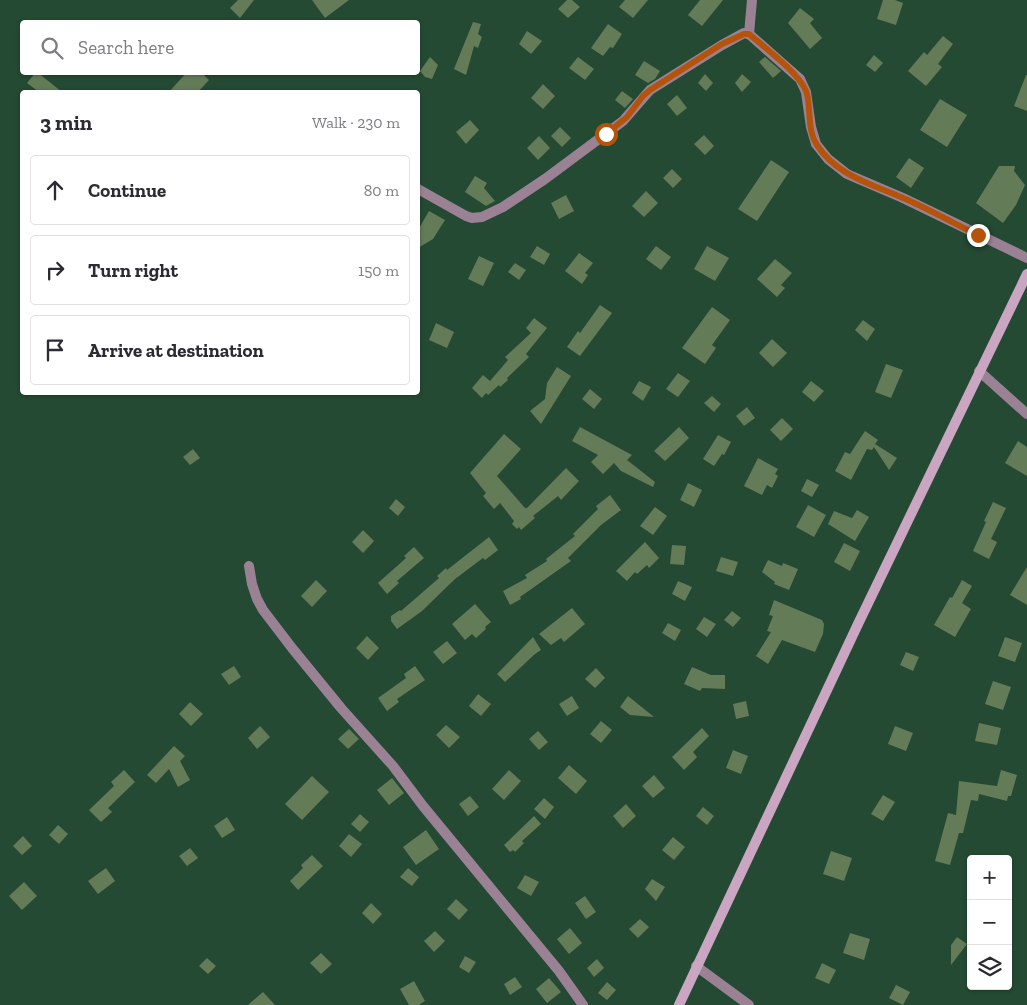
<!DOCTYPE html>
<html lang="en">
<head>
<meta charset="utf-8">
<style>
	:root { --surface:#fff; --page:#f2f2f3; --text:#2b2b33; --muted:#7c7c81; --line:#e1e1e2 }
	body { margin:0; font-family:"Zilla Slab",serif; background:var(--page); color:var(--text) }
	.controls { position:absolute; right:15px; bottom:15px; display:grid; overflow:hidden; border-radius:5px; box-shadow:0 1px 4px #0004 }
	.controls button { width:45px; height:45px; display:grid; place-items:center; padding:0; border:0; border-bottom:1px solid var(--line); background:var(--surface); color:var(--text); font:25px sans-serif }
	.stop { position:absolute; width:15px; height:15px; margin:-11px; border:4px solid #b45309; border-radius:50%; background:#fff }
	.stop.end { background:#b45309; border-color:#fff; box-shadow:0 1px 5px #0008 }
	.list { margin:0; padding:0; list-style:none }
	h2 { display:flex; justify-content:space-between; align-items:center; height:65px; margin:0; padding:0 20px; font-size:21px }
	h2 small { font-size:16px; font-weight:400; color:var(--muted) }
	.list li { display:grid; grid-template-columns:32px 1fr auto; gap:15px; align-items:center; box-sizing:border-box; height:70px; margin:0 10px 10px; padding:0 10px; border:1px solid var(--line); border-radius:5px }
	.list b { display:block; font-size:19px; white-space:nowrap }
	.list em { font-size:16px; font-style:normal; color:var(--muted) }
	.icon { flex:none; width:28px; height:28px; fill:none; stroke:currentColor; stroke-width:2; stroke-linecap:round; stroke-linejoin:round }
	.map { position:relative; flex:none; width:1027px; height:1005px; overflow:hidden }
	.search { position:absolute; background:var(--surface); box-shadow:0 1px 4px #0004; left:20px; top:20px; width:400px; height:55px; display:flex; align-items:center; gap:12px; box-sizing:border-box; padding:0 18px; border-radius:5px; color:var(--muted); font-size:19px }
	.panel { position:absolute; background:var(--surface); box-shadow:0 1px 4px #0004; left:20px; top:90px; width:400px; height:305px; border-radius:5px }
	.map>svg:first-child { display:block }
	.building { fill:#637b57 }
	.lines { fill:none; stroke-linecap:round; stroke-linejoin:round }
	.street { stroke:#9a8294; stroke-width:10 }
	.secondary { stroke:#cba6c2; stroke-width:10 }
	.route { stroke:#b45309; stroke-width:6 }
</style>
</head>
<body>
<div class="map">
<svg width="1027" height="1005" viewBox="0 0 1027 1005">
	<rect width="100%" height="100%" fill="#244a33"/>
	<g class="building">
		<polygon points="238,0 254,0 240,18 230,8"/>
		<polygon points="312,0 349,0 325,18"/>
		<polygon points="567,0 572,0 580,7 568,18 558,9"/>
		<polygon points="625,0 648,0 633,18 619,7"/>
		<polygon points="700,0 723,0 702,26 688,15"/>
		<polygon points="883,0 895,0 903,3 896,25 877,19"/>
		<polygon points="800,8 814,19 810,23 822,38 810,49 788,23"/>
		<polygon points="473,22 481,24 478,34 482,37 478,48 474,46 466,75 454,69"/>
		<polygon points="608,24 622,34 613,48 610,47 603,56 591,48"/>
		<polygon points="527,31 542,41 531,54 519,44"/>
		<polygon points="943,36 953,44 938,64 942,67 926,86 908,71 924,52 927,55"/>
		<polygon points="874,55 883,63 875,72 866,65"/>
		<polygon points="430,57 438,65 432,79 425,77 420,71"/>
		<polygon points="578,57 594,69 585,80 569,68"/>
		<polygon points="765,57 781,71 773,78 759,62"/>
		<polygon points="644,61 660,71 655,79 648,83 635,75"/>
		<polygon points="36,72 37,72 62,92 39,92 27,83"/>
		<polygon points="187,72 201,72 209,80 198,92 169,92"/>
		<polygon points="705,74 713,83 706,91 698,83"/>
		<polygon points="742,74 751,82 742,92 735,83"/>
		<polygon points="1026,75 1027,75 1027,111 1014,106"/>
		<polygon points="543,84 555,96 543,109 531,98"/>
		<polygon points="622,91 633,99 625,108 615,100"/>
		<polygon points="677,95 687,108 677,116 667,104"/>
		<polygon points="940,99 967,115 947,147 920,130"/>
		<polygon points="470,120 479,130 466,144 456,132"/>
		<polygon points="560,127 571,138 562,147 551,136"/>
		<polygon points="704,135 714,146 705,155 694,144"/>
		<polygon points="539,136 550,148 538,160 527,148"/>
		<polygon points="909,158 924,168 911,188 896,177"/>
		<polygon points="771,160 789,172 757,221 738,209"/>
		<polygon points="999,166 1015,166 1014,171 1025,185 1016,205 1003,223 976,203"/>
		<polygon points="672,169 682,179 673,188 663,178"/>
		<polygon points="475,176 487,183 484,188 495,201 486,206 465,192"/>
		<polygon points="646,191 658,203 644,217 632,206"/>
		<polygon points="566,195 574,211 559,219 551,203"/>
		<polygon points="429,211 445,220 433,239 418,248 418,230"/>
		<polygon points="537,246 550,254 544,265 530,257"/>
		<polygon points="656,246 671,257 661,270 646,259"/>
		<polygon points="707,246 729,258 715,281 694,269"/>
		<polygon points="579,253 593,263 585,273 588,275 582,284 565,271"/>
		<polygon points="479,256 494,263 483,286 468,279"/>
		<polygon points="775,259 792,273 781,285 785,288 777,297 757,279"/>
		<polygon points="515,263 526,270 519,280 508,272"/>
		<polygon points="600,305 612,313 580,356 567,347 578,331 580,333"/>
		<polygon points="712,307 730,320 712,345 716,348 705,364 682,348"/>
		<polygon points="534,318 547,328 526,354 529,357 507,378 508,380 500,387 499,385 488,395 486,393 482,398 472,388 483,375 490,381 508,360 505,357 531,333 526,328"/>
		<polygon points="863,320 875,329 867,341 855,330"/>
		<polygon points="436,323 454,332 447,348 429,340"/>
		<polygon points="772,339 787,353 773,367 759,353"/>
		<polygon points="886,364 903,370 891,398 875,392"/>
		<polygon points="557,367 571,376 541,424 530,411 545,399 547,383"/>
		<polygon points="678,373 690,381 678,397 666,389"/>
		<polygon points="639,381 651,387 643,401 632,393"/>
		<polygon points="811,381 824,391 814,402 802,392"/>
		<polygon points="590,389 602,399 594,409 582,399"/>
		<polygon points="712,396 721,404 714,412 704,403"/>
		<polygon points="747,407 755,418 744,426 736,416"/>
		<polygon points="782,418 793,429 781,441 770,430"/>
		<polygon points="580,427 632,455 627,460 655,482 653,487 621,471 614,463 603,474 591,462 598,455 572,441"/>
		<polygon points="679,427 689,438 665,461 654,451"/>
		<polygon points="865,431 878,440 875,444 897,458 889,470 874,447 872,450 867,449 851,480 835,471 845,452 850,454"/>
		<polygon points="504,434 521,449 497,476 525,508 527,508 566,468 579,481 561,500 558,496 533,516 535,518 521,530 519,527 517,529 512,524 514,521 500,503 494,509 483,496 486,493 470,473"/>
		<polygon points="718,435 731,442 724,455 722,454 714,466 703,459"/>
		<polygon points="1018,441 1027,447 1027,476 1005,463"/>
		<polygon points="193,449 200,458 190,465 183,457"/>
		<polygon points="758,458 778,469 775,474 778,476 772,488 767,485 762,495 744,486"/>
		<polygon points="807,479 819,485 812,497 801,491"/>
		<polygon points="688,483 702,490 694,507 680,500"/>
		<polygon points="610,495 621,510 601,525 568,558 571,561 520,597 521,599 510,605 503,591 527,578 525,575 547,561 546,559 575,536 573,534 598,509 596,506"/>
		<polygon points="396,499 405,507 398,516 389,508"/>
		<polygon points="993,502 1006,508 991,539 997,542 989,559 973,551 986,522 984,521"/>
		<polygon points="808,505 826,515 814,537 796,527"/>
		<polygon points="655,507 667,516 653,535 640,526"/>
		<polygon points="857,510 869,517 855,541 828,524 834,511 852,518"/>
		<polygon points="363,530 374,541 363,553 352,542"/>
		<polygon points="489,537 498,550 485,560 483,558 455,579 422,611 397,629 391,621 391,616 400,610 401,611 439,578 437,576 446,568 447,570"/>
		<polygon points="645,542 659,558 649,568 647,565 637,574 635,572 627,581 616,571"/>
		<polygon points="844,543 860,551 850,571 834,562"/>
		<polygon points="672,545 686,546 684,565 670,564"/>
		<polygon points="414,547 424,558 397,581 399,583 387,594 378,583 406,558 404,556"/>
		<polygon points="721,557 738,562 733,576 716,571"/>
		<polygon points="768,560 782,566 783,563 798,569 789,590 774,584 775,582 762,572"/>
		<polygon points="1027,567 1027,605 1010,595"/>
		<polygon points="316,580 327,591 312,607 301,596"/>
		<polygon points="962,580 972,586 962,603 971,609 955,637 934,625 950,597 952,598"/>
		<polygon points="678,581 692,587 685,601 672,594"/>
		<polygon points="774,600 822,620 824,624 823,634 815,652 782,640 768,664 756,656 771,632 767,631 773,616 769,615"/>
		<polygon points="475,604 491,622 485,627 486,629 476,638 472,634 465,640 452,624"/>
		<polygon points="572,608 585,624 564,642 561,638 551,645 539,634"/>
		<polygon points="732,611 741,618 733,627 724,620"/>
		<polygon points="704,617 716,624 707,637 696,629"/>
		<polygon points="668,623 681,630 675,641 662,633"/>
		<polygon points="367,636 379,648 368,660 356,648"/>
		<polygon points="533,637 541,650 535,654 505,682 497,674"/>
		<polygon points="1005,637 1022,643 1015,662 998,656"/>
		<polygon points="447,641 457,653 443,664 433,652"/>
		<polygon points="906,652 919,657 913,671 900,665"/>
		<polygon points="234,666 241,677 229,685 221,674"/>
		<polygon points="415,666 425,680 397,699 399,702 387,711 378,698 406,678 404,674"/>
		<polygon points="692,667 711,675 725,675 725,689 702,688 700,691 684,684"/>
		<polygon points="596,668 605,678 595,688 585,679"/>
		<polygon points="993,681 1011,687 1003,710 985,704"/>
		<polygon points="478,694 491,704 481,716 469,706"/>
		<polygon points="572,696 579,708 567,716 559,704"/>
		<polygon points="628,696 654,717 630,715 620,707"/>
		<polygon points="746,701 749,716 736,719 733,704"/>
		<polygon points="190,702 203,714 191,726 179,714"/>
		<polygon points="601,721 612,730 601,743 590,734"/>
		<polygon points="979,723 1001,728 997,745 975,741"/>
		<polygon points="446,725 460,737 449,748 436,735"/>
		<polygon points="260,726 270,737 257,749 248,738"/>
		<polygon points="895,726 913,733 906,751 888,744"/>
		<polygon points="702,728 709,736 693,752 697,757 684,770 672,757"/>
		<polygon points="349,729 359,739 348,749 338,739"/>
		<polygon points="538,731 548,742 539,750 529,739"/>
		<polygon points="174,746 185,756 180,761 190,780 178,787 169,769 156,783 147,775"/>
		<polygon points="733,750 748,756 741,774 726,768"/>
		<polygon points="569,765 587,781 576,794 558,778"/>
		<polygon points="124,770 135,782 108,808 112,812 101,822 89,810 114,786 111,782"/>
		<polygon points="509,770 521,781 504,800 492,789"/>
		<polygon points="1001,770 1017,775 1011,796 1008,796 1007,801 979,794 978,801 971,800 963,833 959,833 950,865 935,861 948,813 956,815 959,781 997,786"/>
		<polygon points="654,775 665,788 653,798 642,786"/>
		<polygon points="312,776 329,792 302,820 285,804"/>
		<polygon points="392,778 404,793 389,805 377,790"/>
		<polygon points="883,795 895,802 883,821 871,814"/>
		<polygon points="470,796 479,807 468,816 459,804"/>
		<polygon points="544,798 554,807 545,819 534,809"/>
		<polygon points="626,804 636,816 623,828 613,816"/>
		<polygon points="703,807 714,816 707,825 696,816"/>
		<polygon points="360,814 369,822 360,832 351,824"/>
		<polygon points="534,816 541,824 522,841 524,843 515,852 513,850 510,852 504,845"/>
		<polygon points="227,817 235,830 222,838 214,826"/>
		<polygon points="58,825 68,834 59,844 49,835"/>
		<polygon points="426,830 439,849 416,865 403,847"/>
		<polygon points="349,834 362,844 351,857 339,846"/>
		<polygon points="23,836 32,846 22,855 13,846"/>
		<polygon points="673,837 685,847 674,860 662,850"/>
		<polygon points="190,848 198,858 187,866 179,856"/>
		<polygon points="831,851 852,858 844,881 823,874"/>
		<polygon points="312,855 323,866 298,890 290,881 303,868 301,865"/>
		<polygon points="106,868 115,881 98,894 88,881"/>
		<polygon points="408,868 419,877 412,886 400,877"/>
		<polygon points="525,875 539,882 531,896 517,888"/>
		<polygon points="652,879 665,887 656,901 645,889"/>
		<polygon points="24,882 37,896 22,910 9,896"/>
		<polygon points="585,896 596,912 586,919 575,903"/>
		<polygon points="456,899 468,910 459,920 447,909"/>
		<polygon points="371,903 382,914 373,924 362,913"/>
		<polygon points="640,919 649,927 638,938 629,929"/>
		<polygon points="570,928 582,943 569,954 557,939"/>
		<polygon points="435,931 445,941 434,952 424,941"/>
		<polygon points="850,933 870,939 864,960 843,953"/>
		<polygon points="957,937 967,944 951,965 951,945"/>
		<polygon points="321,953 332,964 321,974 310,963"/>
		<polygon points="465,956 476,962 469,973 459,967"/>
		<polygon points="207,958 216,966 208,974 199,966"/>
		<polygon points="597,959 604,968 594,977 587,968"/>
		<polygon points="822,963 836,970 829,984 815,978"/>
		<polygon points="515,977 522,987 510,995 504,984"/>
		<polygon points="549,978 561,992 547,1003 536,989"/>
		<polygon points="414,981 425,1001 419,1005 409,1005 400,989"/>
		<polygon points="607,982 616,990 607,1000 598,993"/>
		<polygon points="896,985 910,992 903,1005 889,998"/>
		<polygon points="263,992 275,1005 248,1005"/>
	</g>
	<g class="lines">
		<g class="street">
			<polyline points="752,0 749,34 800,79 806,92 811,127 816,144 828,159 847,174 903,198 1027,258"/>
			<polyline points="418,189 466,216 472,218 482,217 503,207 545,179 623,121 650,90 722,45 744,33 749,34"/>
			<polyline points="979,371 1027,414"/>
			<polyline points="249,566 252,584 257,599 263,610 292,648 341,708 393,766 423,806 559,971 583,1005"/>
			<polyline points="696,966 749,1005"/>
		</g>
		<polyline class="secondary" points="679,1005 858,624 1027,274"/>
	</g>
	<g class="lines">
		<path class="route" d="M606 134 627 117 643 96 650 90 722 44 744 34H749C764 47 802 75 807 94 811 110 807 130 817 145 837 176 872 184 903 198 929 209 953 223 978 235"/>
	</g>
</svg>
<div class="controls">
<button>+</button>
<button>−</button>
<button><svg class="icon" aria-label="layers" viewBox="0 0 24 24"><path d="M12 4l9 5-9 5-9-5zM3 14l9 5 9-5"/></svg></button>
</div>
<div class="stop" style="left:606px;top:134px"></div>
<div class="stop end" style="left:978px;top:235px"></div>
<div class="search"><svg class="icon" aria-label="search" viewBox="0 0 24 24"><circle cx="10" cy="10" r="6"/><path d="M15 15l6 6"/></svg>Search here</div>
<section class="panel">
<h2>3 min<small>Walk · 230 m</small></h2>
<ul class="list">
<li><svg class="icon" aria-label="ahead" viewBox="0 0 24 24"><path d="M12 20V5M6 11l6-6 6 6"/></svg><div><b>Continue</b></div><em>80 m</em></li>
<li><svg class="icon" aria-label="right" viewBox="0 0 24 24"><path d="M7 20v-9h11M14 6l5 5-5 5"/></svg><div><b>Turn right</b></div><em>150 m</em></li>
<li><svg class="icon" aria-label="arrive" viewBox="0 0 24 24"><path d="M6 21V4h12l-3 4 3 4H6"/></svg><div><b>Arrive at destination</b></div></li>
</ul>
</section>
</div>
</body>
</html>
